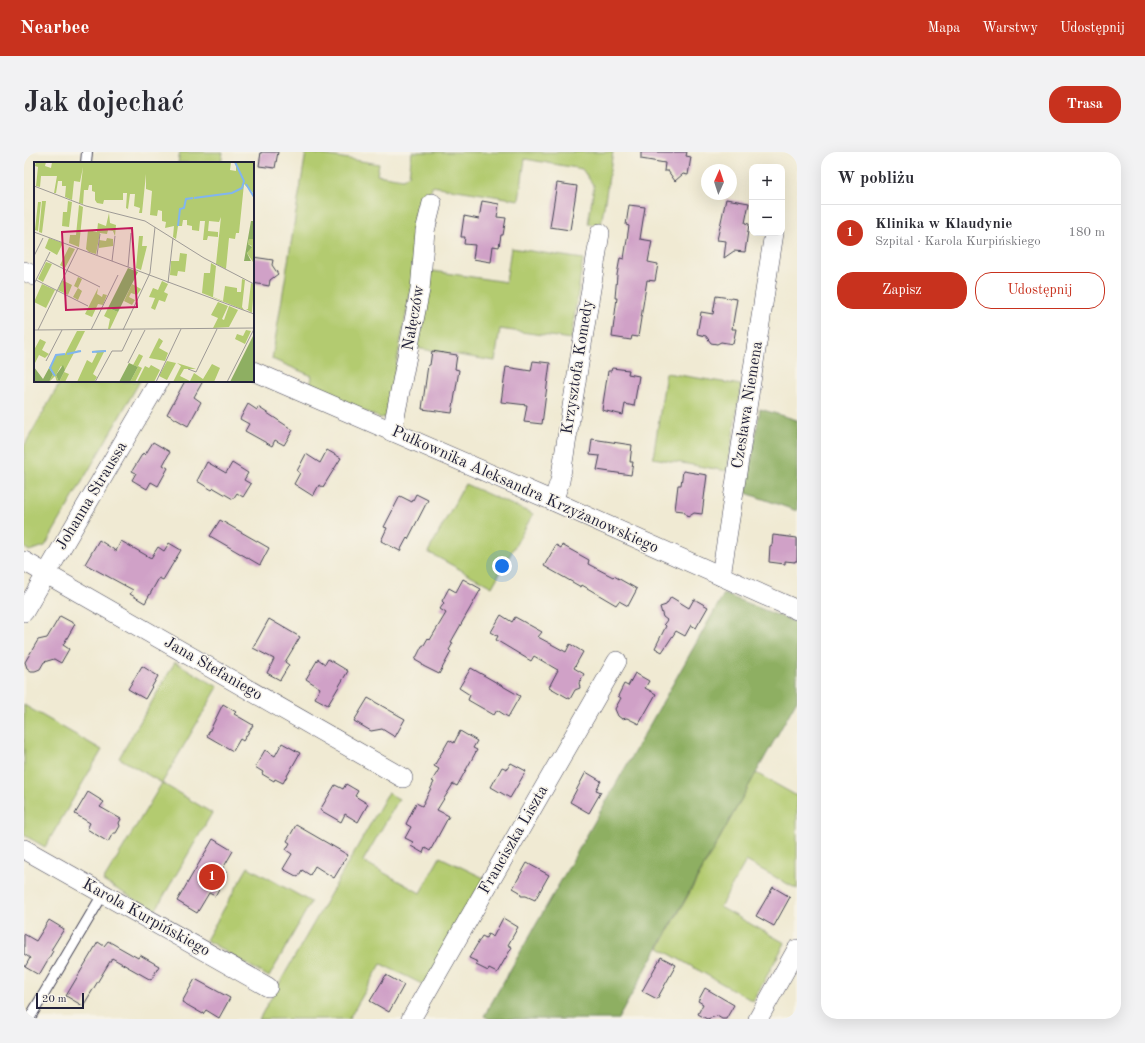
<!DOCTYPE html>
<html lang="pl">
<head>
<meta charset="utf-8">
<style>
	:root { --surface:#fff; --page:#f2f2f3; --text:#2b2b33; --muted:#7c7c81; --line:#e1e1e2; --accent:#c8321e }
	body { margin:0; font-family:"Old Standard TT",serif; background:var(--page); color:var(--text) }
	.controls { position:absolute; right:12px; top:12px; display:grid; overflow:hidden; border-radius:8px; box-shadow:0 4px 16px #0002 }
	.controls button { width:36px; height:36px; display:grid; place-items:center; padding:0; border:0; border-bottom:1px solid var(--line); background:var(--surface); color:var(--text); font:20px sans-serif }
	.compass { position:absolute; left:677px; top:12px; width:36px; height:36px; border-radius:50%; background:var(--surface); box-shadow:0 4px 16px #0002; rotate:3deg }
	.scale { position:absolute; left:12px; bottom:10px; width:48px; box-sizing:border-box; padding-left:4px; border:2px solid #22223b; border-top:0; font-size:11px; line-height:14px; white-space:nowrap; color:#22223b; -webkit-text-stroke:3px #f7f3e8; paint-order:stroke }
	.you { position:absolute; left:478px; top:414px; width:14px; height:14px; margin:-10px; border:3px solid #fff; border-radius:50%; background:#1a73e8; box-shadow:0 0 0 6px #1a73e833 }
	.badge { display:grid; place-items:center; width:26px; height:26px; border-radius:50%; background:var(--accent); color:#fff; font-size:13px; font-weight:700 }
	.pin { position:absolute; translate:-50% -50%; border:2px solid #fff; box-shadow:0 1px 4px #0006 }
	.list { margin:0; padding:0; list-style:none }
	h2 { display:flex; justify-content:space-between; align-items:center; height:52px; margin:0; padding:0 16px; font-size:17px }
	h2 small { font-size:13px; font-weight:400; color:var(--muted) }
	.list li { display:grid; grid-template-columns:26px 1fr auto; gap:12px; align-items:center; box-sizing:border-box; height:56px; padding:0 16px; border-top:1px solid var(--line) }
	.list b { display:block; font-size:15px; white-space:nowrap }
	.list p { margin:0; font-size:13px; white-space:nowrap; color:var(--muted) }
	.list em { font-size:13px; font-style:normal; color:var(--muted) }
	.actions { display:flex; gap:8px; padding:12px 16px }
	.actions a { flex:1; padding:9px 0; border:1px solid var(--accent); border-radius:16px; text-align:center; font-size:14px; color:var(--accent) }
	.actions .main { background:var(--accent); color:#fff }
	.map { position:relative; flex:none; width:773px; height:867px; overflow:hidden; border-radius:16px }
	header { display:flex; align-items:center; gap:24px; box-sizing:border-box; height:56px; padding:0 20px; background:var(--accent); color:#fff }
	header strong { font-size:19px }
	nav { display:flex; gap:22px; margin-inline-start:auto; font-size:14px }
	.intro { display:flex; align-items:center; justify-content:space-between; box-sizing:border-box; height:96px; padding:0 24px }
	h1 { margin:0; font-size:28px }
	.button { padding:10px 18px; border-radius:16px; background:var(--accent); color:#fff; font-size:14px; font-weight:700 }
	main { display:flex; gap:24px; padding:0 24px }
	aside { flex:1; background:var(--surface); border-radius:16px; box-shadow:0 4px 16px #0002 }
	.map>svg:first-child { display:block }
	.green { fill:#b3cb70; stroke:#6a7656 }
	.forest { fill:#8eaf62; stroke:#58684e }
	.building { fill:#d0a1c7 }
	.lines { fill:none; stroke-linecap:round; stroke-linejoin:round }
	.service-casing { stroke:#414052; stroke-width:12 }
	.minor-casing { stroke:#414052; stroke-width:20 }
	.service { stroke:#fff; stroke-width:10 }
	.minor { stroke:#fff; stroke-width:19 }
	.labels { text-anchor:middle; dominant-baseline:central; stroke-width:3; stroke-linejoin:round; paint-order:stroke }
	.street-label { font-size:16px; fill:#22223b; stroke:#f7f3e8 }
	.inset-river { fill:none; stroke:#81b5ef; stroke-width:2 }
	.inset-road { fill:none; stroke:#9e9a96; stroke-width:1 }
	.view { fill:#c2185b; fill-opacity:0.15; stroke:#c2185b; stroke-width:2 }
	.inset-edge { fill:none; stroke:#22223b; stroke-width:2 }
</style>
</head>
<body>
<header>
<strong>Nearbee</strong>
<nav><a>Mapa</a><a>Warstwy</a><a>Udostępnij</a></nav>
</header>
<div class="intro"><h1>Jak dojechać</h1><a class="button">Trasa</a></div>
<main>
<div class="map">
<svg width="773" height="867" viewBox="0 0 773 867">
	<rect width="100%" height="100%" fill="#f7f3e8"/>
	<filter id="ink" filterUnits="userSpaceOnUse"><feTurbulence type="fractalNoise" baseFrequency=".025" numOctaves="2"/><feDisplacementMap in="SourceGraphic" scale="8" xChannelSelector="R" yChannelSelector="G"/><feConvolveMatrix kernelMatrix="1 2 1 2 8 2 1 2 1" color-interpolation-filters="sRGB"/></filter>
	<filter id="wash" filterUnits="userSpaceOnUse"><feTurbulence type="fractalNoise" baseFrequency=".012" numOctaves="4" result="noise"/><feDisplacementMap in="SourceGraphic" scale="16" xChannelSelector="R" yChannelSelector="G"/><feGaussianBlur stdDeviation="0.9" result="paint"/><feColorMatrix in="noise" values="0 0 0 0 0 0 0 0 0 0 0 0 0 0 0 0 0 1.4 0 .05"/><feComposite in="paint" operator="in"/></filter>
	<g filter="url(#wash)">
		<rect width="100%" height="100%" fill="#f0ead3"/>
		<g class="green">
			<polygon points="156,0 199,0 197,11 154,11"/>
			<polygon points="282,0 355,12 353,23 379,27 385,23 388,0 589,0 577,73 564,72 570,34 558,17 501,7 495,48 408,34 404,50 362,265 356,266 286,235 288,224 248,207"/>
			<polygon points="487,96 559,107 547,187 476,177 471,209 391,196 402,118 482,130"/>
			<polygon points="642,221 717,233 703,319 629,306"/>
			<polygon points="37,229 116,229 21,394 5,399 0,395 0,294"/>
			<polygon points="441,332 509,362 468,435 404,400"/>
			<polygon points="151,510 194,535 138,631 188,661 131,759 79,729 138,631 95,606"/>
			<polygon points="0,553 78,598 21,695 0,683"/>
			<polygon points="732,621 773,644 773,737 722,709 696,755 761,791 729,849 635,796"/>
			<polygon points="364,641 375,647 339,709 396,741 416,705 460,726 400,833 357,812 325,867 235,867"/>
			<polygon points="224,715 287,750 245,825 182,788"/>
		</g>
		<g class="forest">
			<polygon points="736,257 773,268 773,359 722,341"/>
			<polygon points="700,442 773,471 773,548 594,867 466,867 460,864"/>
		</g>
		<g id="blocks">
			<g class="building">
				<polygon points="237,0 254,0 251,16 235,14"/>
				<polygon points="617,0 663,0 662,4 667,5 664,23 659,22 651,29 644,19 640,19 641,11 617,7"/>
				<polygon points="533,31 553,34 546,78 526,75"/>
				<polygon points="702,47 725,51 721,71 725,72 721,100 710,99 700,106 702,89 693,88"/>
				<polygon points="458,49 475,52 473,65 482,66 479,83 477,83 475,95 469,94 467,110 449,107 451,93 440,92 441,85 437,85 440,64 455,67"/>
				<polygon points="605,53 621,55 616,87 628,89 624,110 634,112 631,129 623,128 614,185 608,184 607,188 588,185 593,146 591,146 593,123 596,106 600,107 605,74 602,73"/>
				<polygon points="229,105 249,108 248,113 254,122 246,128 245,134 229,131"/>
				<polygon points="692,144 713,147 708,177 712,177 709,192 697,190 693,192 687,191 682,184 673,182 677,160 689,162"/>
				<polygon points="408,199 433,203 431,217 435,218 428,261 398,257 404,213 406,213"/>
				<polygon points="509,209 526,211 518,272 500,270 503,253 477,250 482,215 507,219"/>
				<polygon points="588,216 605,218 604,222 615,224 610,254 601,252 599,263 578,258 584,219 587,219"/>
				<polygon points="161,229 179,229 170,245 177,250 164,274 143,262"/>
				<polygon points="224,252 233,258 234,255 269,278 260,293 251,288 248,294 221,279 225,272 216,267"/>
				<polygon points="568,287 608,293 606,310 609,310 607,323 573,318 576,304 566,303"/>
				<polygon points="129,290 146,300 139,313 144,316 134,334 127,330 123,337 108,328 112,321 108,319 119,301 121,303"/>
				<polygon points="303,298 317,306 299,335 295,333 289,344 270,332 276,321 273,319 282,302 296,311"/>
				<polygon points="183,310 202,321 208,311 224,321 220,328 227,332 219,345 213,341 209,347 190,336 188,338 173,329"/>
				<polygon points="659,319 683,323 678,362 670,361 664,365 659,359 651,358 654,333 657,333"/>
				<polygon points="392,342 404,348 384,387 383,386 376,399 357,389 363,376 360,375 376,344 388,350"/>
				<polygon points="196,368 245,396 236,413 186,384"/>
				<polygon points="749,383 773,386 773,409 771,409 771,410 761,409 761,412 745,410 746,394 748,393"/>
				<polygon points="75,388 92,399 97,389 127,406 134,395 140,399 145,391 157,398 139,428 135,426 121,451 106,442 109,438 61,412"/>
				<polygon points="532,393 537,396 538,393 565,408 564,412 589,425 590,424 613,437 604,454 595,449 592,453 558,433 557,435 520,414"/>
				<polygon points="439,427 457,437 427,490 429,491 425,498 427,500 415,522 399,514 398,512 391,508 398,494 400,493 404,486 406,488 422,461 416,457 420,451 418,449 425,436 432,440"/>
				<polygon points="647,445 665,456 670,447 684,455 672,476 667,473 661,484 652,479 638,500 631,496 642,474 640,472 643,468 639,465 636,455 642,453"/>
				<polygon points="477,463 488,470 491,465 518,480 514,485 542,500 546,492 559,500 550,516 560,522 555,531 556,536 551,538 546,547 525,535 534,518 532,517 510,504 507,509 472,488 474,484 467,480"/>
				<polygon points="36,464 51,472 39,493 45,497 37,511 30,507 20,510 16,517 11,519 7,519 3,516 1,510 14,488 23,486"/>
				<polygon points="245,467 276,485 261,510 265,513 256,528 243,521 250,507 229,496"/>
				<polygon points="294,507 301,512 304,507 324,519 304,553 291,546 296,536 282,527"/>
				<polygon points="118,514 134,524 121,547 104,537"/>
				<polygon points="447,516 496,544 484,565 473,558 470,563 444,548 446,543 435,536"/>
				<polygon points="611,521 625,529 621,536 632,542 615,572 603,566 598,567 594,564 591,557 597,546 594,544 600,532 604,534"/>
				<polygon points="344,546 381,567 371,585 358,577 347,579 330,569"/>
				<polygon points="199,552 212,560 210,562 229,573 219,589 216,587 209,599 183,584"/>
				<polygon points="436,579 453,589 449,596 453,598 433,634 429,632 413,658 425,664 406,699 401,696 399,701 387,694 389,690 381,686 387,675 382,672 392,651 398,654 410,630 408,629 415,617 410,614 425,588 430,591"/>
				<polygon points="258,591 276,601 259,631 251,627 250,629 238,622 239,620 231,615 241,598 251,604"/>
				<polygon points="487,611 502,619 486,646 467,635 478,615 483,617"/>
				<polygon points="562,620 577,629 572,638 577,640 565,661 546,650"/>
				<polygon points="322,632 334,639 331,644 344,652 334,670 321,662 317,670 296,658 311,633 319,637"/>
				<polygon points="64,640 80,650 76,655 97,667 95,671 96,674 92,681 89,681 84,690 63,677 66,671 51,662"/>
				<polygon points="272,673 324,703 310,726 291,714 286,723 278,718 274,725 259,717 268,702 262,698 266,691 263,689"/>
				<polygon points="189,687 209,699 198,718 204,721 191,744 185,741 173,761 153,749"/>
				<polygon points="503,711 525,723 511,748 502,744 497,744 496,740 489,736"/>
				<polygon points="749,735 766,745 750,774 732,764"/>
				<polygon points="479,766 494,775 484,793 488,795 473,821 465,817 464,819 452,813 454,810 445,806 458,784 462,786 464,782 469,785"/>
				<polygon points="25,768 40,777 27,798 29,799 15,823 1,815 6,806 0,802 0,782 12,789"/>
				<polygon points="84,789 114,806 116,803 135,814 127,828 88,806 59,854 42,844 74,790 80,794"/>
				<polygon points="637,805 652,813 633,847 618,839"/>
				<polygon points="362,823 380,833 365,860 346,849"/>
				<polygon points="171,827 206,846 195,866 182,858 179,862 158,850"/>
				<polygon points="681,836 710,853 702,867 698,867 693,864 683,867 674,862 679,852 674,849"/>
			</g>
		</g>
	</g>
	<g filter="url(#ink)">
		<use href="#blocks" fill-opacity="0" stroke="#414052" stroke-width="1"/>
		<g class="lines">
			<g class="service-casing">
				<g id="service">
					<polyline points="62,11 63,0"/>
					<polyline points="5,867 79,742"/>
				</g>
			</g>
			<g class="minor-casing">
				<g id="minor">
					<polyline points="0,119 11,124"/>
					<polyline points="229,219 529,349 773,458"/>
					<polyline points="368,280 396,138 401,79 408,51"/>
					<polyline points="529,349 536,329 576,81"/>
					<polyline points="0,409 379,626"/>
					<polyline points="697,424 750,81"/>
					<polyline points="0,460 135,229"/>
					<polyline points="0,697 244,835"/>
					<polyline points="387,867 593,509"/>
					<polyline points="734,867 773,797"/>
				</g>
			</g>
			<use href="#service" class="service"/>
			<use href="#minor" class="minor"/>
		</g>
	</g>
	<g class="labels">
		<g class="street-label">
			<text transform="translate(390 166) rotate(-80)">Nałęczów</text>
			<text transform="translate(554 215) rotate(-81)">Krzysztofa Komedy</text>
			<text transform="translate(724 253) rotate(-81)">Czesława Niemena</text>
			<text transform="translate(501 338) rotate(24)">Pułkownika Aleksandra Krzyżanowskiego</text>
			<text transform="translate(68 344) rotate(-59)">Johanna Straussa</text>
			<text transform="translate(189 517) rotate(30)">Jana Stefaniego</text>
			<text transform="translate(490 688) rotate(-60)">Franciszka Liszta</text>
			<text transform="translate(122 766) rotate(29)">Karola Kurpińskiego</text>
		</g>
	</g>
	<g transform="translate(10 10)">
		<rect width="220" height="220" fill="#f0ead3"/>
		<path d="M2 0H12L11 4 17 6 18 0H197L196 8 202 9V0H220V32L210 22 205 71H202L201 77 195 76 192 107 182 102 187 55 185 60 175 59 174 69 184 70V75L174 74 173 78H169L171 59H166L165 69 158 68V64L153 63V58H149L148 64H144L142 77 139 75 140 64 131 66 132 60 128 59V49L124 48 123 54 116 53 118 29 112 27V12L108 51H105L106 46 100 44 101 32H96L94 47 92 46 93 31H89V38H70L69 42 63 41 61 38V30L58 29V23H55L54 28H50L49 42 45 41 49 5 46 20 40 19 38 38 31 35 32 24H28V19H24L22 31H20L23 14H7L6 25 2 24 4 5 1 4ZM8 39H12L8 71 5 70ZM34 39 38 40 35 65 28 64 29 50H33ZM4 40H7L4 69 1 68ZM45 43 49 45 45 85 35 81 36 73H42ZM75 51 76 61 82 63 81 74 79 69 74 68 73 72 66 71 62 92 55 90 52 87 54 68 63 70 64 61 72 64ZM105 74H109L108 84H113L107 108 102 106ZM15 76 29 81 23 93 11 86ZM73 76 79 77V84L65 86V78L72 79ZM215 77H220L219 100 213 91 218 84 214 82ZM35 85 41 87 31 106 26 103ZM146 91 153 92 151 110 144 109 143 114 136 113 137 99H145ZM12 100 18 102 9 120 4 117ZM177 101 182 104 179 135 189 139 191 124 203 126V130H207L208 117 211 118 208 145 210 148 168 131 170 111H176ZM44 115 48 117 44 126 48 129 44 138 39 135 44 126 40 124ZM28 118 38 123 34 133 24 128ZM128 119 134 122 130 130 134 132 131 140 125 138 121 148 117 146 121 136 115 135 119 126 124 128ZM217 121 220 123 218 151 212 147H214ZM8 122 21 128 12 146 0 140ZM98 122 107 127 103 133 97 131 95 135 101 138 98 143 90 139ZM64 126 63 132 68 135 69 132 73 133 69 143 64 142 58 155 51 152ZM184 140 194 144 188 157 190 158 195 144 204 148 195 165 179 166 184 156 177 153ZM74 146 84 150 76 167H74L76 157 70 154ZM212 168 217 169 211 182 201 177 203 172 209 174ZM43 169H51L41 189 47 188 40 191 31 208 27 204 22 213 25 220 30 210 35 212 31 220H23L21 214 15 220 19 212 15 206 22 193 31 192ZM125 176 129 179 125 186 134 191 131 199 115 196ZM6 177 12 180 8 188 15 192 11 196 5 193 0 203V188ZM71 188 59 212 63 215 60 220H43L53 198 58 201 63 191 58 189ZM105 192 109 194 104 204 108 206 101 220H96L104 205 99 203ZM133 199 142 201 133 218 125 214ZM143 201 162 207H150L146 214 156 219 160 211 169 217 178 202 186 206 180 220H139L147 204ZM117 203 126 208 120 220H103L111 204 115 206Z" fill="#b3cb70"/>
		<path d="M217 59H220V77H215L214 82 218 85 213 91 217 99H210ZM94 106 104 110 84 150 74 146ZM220 172V220H196ZM95 201 104 205 96 220H85ZM29 203 31 208 25 220 22 213ZM0 205 9 217 15 206 19 212 15 220H0Z" fill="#8eaf62"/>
		<path class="inset-river" d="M212 22 220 35M160 36 198 31 208 26 210 19 201 0M144 64 146 47 150 46 152 37 159 36M58 190 72 189M33 192 47 189M21 214 16 206 22 193 31 192"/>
		<path class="inset-road" d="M0 24 52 44 111 59 170 96 220 122M0 70 220 152M63 93 66 72M0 94 9 76M12 98 66 125M78 99 81 74M94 105 97 71M2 118 54 144M134 121 139 76M0 122 16 90M0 168 220 166M4 168 44 86M57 168 84 113M89 168 116 111 121 65M12 199 28 168M94 201 111 168M154 207 162 210 183 167M61 220 78 189H88L98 168M122 220 147 167M193 220 220 167"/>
		<path class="view" d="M98 66 103 145 32 148 28 70Z"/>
		<rect width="220" height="220" class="inset-edge"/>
	</g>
</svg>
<div class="controls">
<button>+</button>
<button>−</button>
</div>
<svg class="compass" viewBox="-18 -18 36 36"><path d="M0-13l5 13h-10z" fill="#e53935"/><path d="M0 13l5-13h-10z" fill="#7c7c81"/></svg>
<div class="scale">20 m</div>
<div class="you"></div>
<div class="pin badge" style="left:188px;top:725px">1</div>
</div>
<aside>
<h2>W pobliżu<small></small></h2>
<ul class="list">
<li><span class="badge">1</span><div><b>Klinika w Klaudynie</b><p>Szpital · Karola Kurpińskiego</p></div><em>180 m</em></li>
</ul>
<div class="actions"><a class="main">Zapisz</a><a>Udostępnij</a></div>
</aside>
</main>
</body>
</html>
